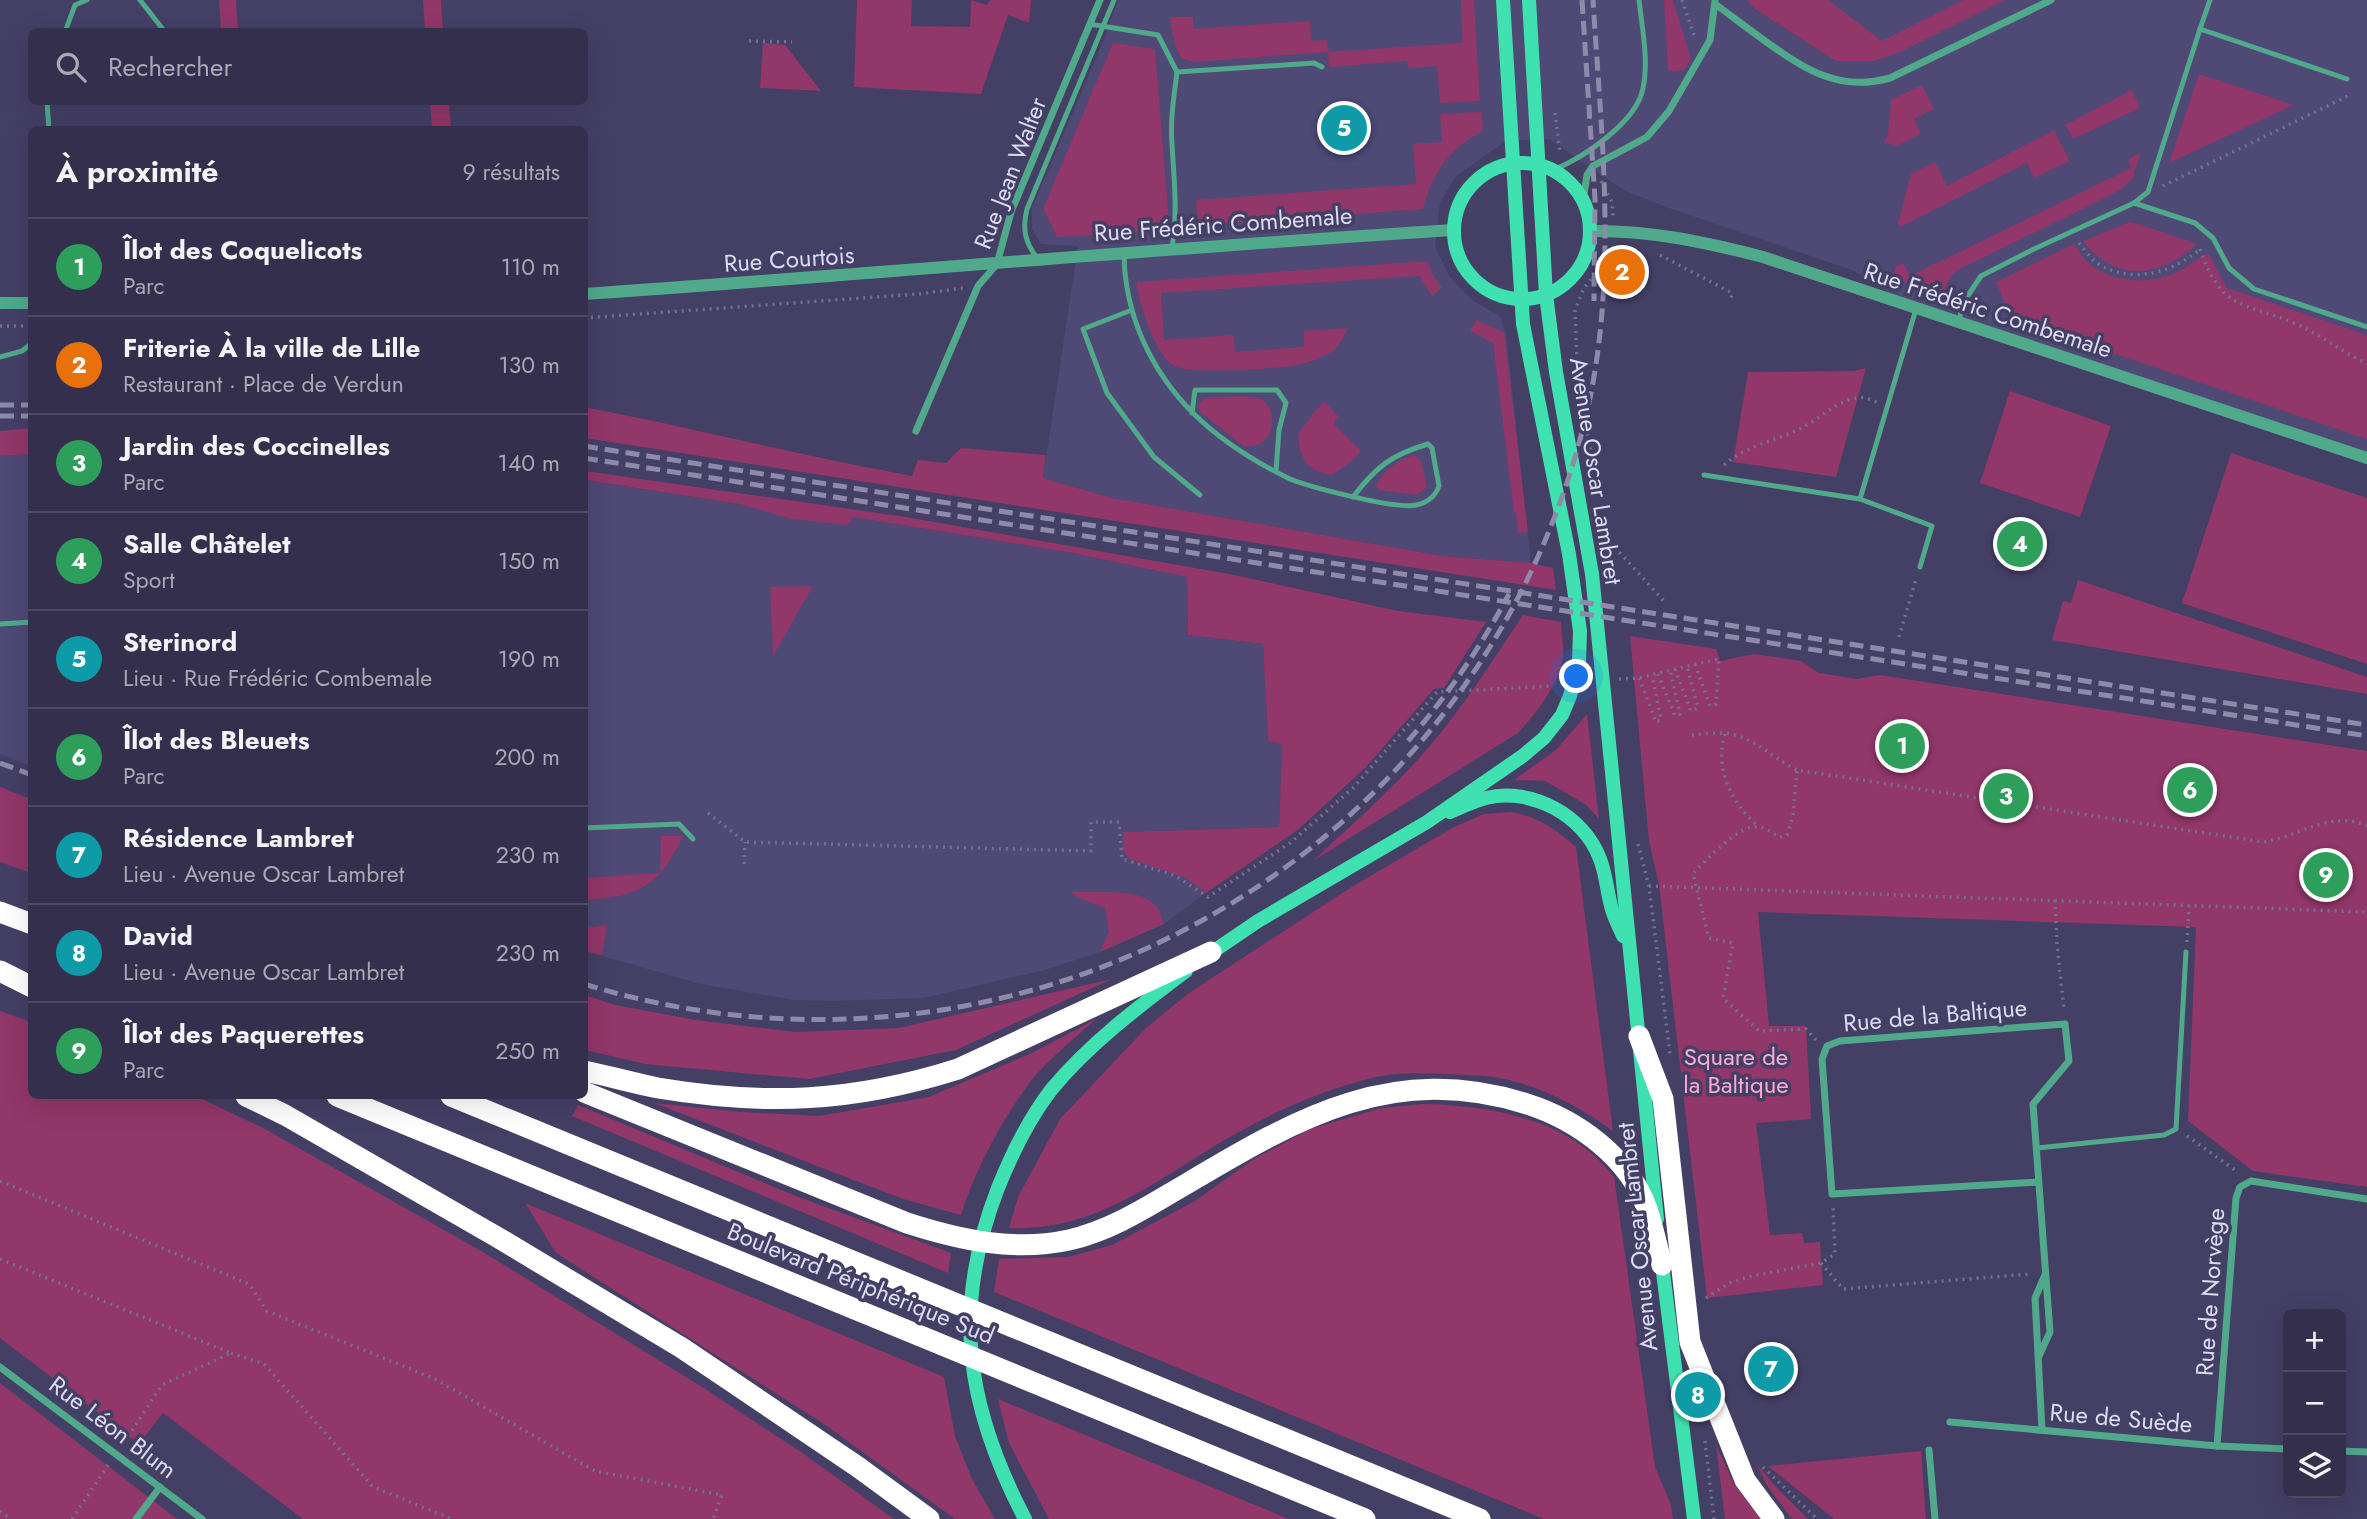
<!DOCTYPE html>
<html lang="fr">
<head>
<meta charset="utf-8">
<style>
	:root { --surface:#332f4c; --page:#3b3753; --text:#f1f3f6; --muted:#a9a9b5; --line:#4e4a64; --accent:#8abfa5 }
	body { margin:0; font-family:Jost,sans-serif; background:var(--page); color:var(--text) }
	.controls { position:absolute; right:21px; bottom:21px; display:grid; overflow:hidden; border-radius:10px; box-shadow:0 7px 28px #0002 }
	.controls button { width:63px; height:63px; display:grid; place-items:center; padding:0; border:0; border-bottom:2px solid var(--line); background:var(--surface); color:var(--text); font:35px sans-serif }
	.you { position:absolute; left:1577px; top:677px; width:24px; height:24px; margin:-18px; border:5px solid #fff; border-radius:50%; background:#1a73e8; box-shadow:0 0 0 10px #1a73e833 }
	.badge { display:grid; place-items:center; width:46px; height:46px; border-radius:50%; background:var(--accent); color:#fff; font-size:23px; font-weight:700 }
	.pin { position:absolute; translate:-50% -50%; border:4px solid #fff; box-shadow:0 2px 7px #0006 }
	.list { margin:0; padding:0; list-style:none }
	h2 { display:flex; justify-content:space-between; align-items:center; height:91px; margin:0; padding:0 28px; font-size:30px }
	h2 small { font-size:23px; font-weight:400; color:var(--muted) }
	.list li { display:grid; grid-template-columns:46px 1fr auto; gap:21px; align-items:center; box-sizing:border-box; height:98px; padding:0 28px; border-top:2px solid var(--line) }
	.list b { display:block; font-size:26px; white-space:nowrap }
	.list p { margin:0; font-size:23px; white-space:nowrap; color:var(--muted) }
	.list em { font-size:23px; font-style:normal; color:var(--muted) }
	.icon { flex:none; width:38px; height:38px; fill:none; stroke:currentColor; stroke-width:2; stroke-linecap:round; stroke-linejoin:round }
	.map { position:relative; flex:none; width:2367px; height:1519px; overflow:hidden }
	.search { position:absolute; background:var(--surface); box-shadow:0 7px 28px #0002; left:28px; top:28px; width:560px; height:77px; display:flex; align-items:center; gap:18px; box-sizing:border-box; padding:0 24px; border-radius:10px; color:var(--muted); font-size:26px }
	.panel { position:absolute; background:var(--surface); box-shadow:0 7px 28px #0002; left:28px; top:126px; width:560px; height:973px; border-radius:10px }
	.map>svg:first-child { display:block }
	.built { fill:#4e4975 }
	.green { fill:#913769 }
	.lines { fill:none; stroke-linecap:round; stroke-linejoin:round }
	.path { stroke:#747092; stroke-width:3.5; stroke-dasharray:2 5; stroke-linecap:butt }
	.service { stroke:#50a98b; stroke-width:5 }
	.minor { stroke:#50a98b; stroke-width:7 }
	.tertiary { stroke:#50a98b; stroke-width:12 }
	.secondary { stroke:#40e1b1; stroke-width:14 }
	.motorway { stroke:#fff; stroke-width:21 }
	.rail { stroke:#8e8baa; stroke-width:5; stroke-dasharray:14 7; stroke-linecap:butt }
	.labels { text-anchor:middle; dominant-baseline:central; stroke-width:7; stroke-linejoin:round; paint-order:stroke }
	.street-label { font-size:24px; fill:#dcdbf2; stroke:#443f65 }
	.park-label { font-size:24px; fill:#ffa9d4; stroke:#443f65 }
</style>
</head>
<body>
<div class="map">
<svg width="2367" height="1519" viewBox="0 0 2367 1519">
	<rect width="100%" height="100%" fill="#443f65"/>
	<g class="built">
		<polygon points="1118,0 2367,0 2367,458 1916,309 1852,270 1669,208 1625,191 1549,139 1506,141 1456,176 1440,203 1435,246 1449,276 1473,301 1500,316 1506,333 1531,563 1443,556 1112,498 1043,478 1078,246 1041,244 1032,229 1032,208 1103,42"/>
		<polygon points="31,454 31,766 0,754 0,456"/>
		<polygon points="584,480 739,504 848,525 853,517 1072,553 1187,577 1188,635 1263,644 1268,741 1282,744 1279,827 1123,832 1161,868 1184,877 1206,893 1164,924 1100,952 1045,970 923,998 833,1001 794,1000 700,984 585,951"/>
	</g>
	<g class="green">
		<polygon points="219,0 236,0 238,31 221,31"/>
		<polygon points="423,0 441,0 443,31 425,31"/>
		<polygon points="857,0 912,0 911,26 970,27 971,0 987,5 990,0 1031,0 1029,23 1008,15 981,94 854,87"/>
		<path d="M1461 0H1474L1480 101 1440 103 1437 66 1408 68 1407 61 1329 67 1328 52 1193 62 1181 58C1175 44 1171 32 1170 17H1193L1194 29 1310 21 1311 41 1327 40 1329 52 1462 43Z"/>
		<polygon points="1664,0 1673,0 1691,59 1684,70 1674,72 1668,70"/>
		<polygon points="1747,0 1828,0 1882,41 1963,0 2005,0 1898,53 1874,61 1836,61 1755,9"/>
		<polygon points="763,43 785,45 821,91 760,88"/>
		<polygon points="1113,43 1155,49 1169,221 1147,224 1141,232 1057,237 1043,209"/>
		<polygon points="2199,74 2294,105 2169,163"/>
		<polygon points="1922,85 1934,109 1914,119 1921,134 1897,146 1884,143 1888,133 1891,100"/>
		<polygon points="2132,90 2140,108 2073,139 2065,125"/>
		<polygon points="430,102 449,102 451,129 432,129"/>
		<path d="M1482 112 1483 131C1450 147 1432 174 1423 209L1198 225 1196 200 1416 184 1413 144 1442 142 1440 114Z"/>
		<polygon points="2054,130 2070,161 2034,178 2027,163 1900,227 1898,223 1911,174 1935,162 1947,186"/>
		<polygon points="2141,152 2132,179 2119,191 1956,271 1950,277 1943,294 1902,281 1894,273 1896,267 1903,263 1910,276 2131,168 2128,159"/>
		<path d="M2130 222 2139 224 2197 244C2160 278 2116 283 2083 241Z"/>
		<path d="M2074 244C2079 251 2084 260 2091 265 2114 282 2144 284 2170 275 2184 270 2195 260 2208 253L2227 288 2367 335V439L2011 319 1996 282Z"/>
		<path d="M1428 261 1432 274 1442 288 1432 296 1419 276 1161 293 1164 340 1234 335 1235 352 1304 347V331L1348 328C1344 336 1340 345 1333 351 1325 356 1312 361 1303 364 1283 369 1189 374 1174 366 1155 356 1140 304 1136 284L1138 282Z"/>
		<polygon points="1476,320 1504,332 1528,532 1515,533 1518,529 1516,513 1514,513 1493,343 1470,331"/>
		<polygon points="1866,368 1836,477 1733,462 1748,372 1854,371"/>
		<polygon points="2010,391 2111,426 2080,517 1980,483"/>
		<path d="M1243 396C1249 397 1256 397 1261 399 1277 407 1275 436 1260 444 1255 447 1248 446 1243 446L1199 411V403L1206 398Z"/>
		<path d="M1324 401 1338 416 1334 424 1361 451 1353 460 1332 475C1306 472 1299 457 1298 433Z"/>
		<path d="M584 407C694 428 802 456 912 476L918 460 946 463 961 448 1046 455 1043 478 1112 498 1443 556 1531 563 1553 568 1556 590 585 438Z"/>
		<polygon points="31,428 31,454 0,456 0,431"/>
		<polygon points="2231,453 2367,498 2367,664 2182,603"/>
		<path d="M1415 455 1421 461 1427 487 1417 495 1379 490 1376 486C1381 471 1400 459 1415 455Z"/>
		<polygon points="585,471 906,517 1235,575 1398,611 1486,622 1444,688 1434,689 1366,767 1299,829 1206,893 1184,877 1129,859 1123,850 1123,832 1279,827 1282,744 1268,741 1263,644 1188,635 1187,577 1072,553 853,517 848,525 792,519 739,504 585,480"/>
		<polygon points="2078,580 2367,677 2367,694 2052,640 2063,601 2071,603"/>
		<polygon points="813,586 773,656 770,587"/>
		<path d="M1523 615 1561 622C1561 633 1564 646 1563 656 1558 686 1538 711 1518 733L1313 861C1352 824 1394 788 1429 747 1464 706 1493 660 1523 615Z"/>
		<polygon points="1630,636 1716,649 1720,661 1754,654 1801,661 1819,673 1857,679 1880,675 2367,751 2367,1187 2253,1171 2188,1121 2196,927 1758,912 1769,1026 1806,1026 1811,1119 1756,1123 1770,1235 1802,1233 1804,1243 1820,1242 1823,1285 1707,1298 1659,885 1649,841"/>
		<polygon points="1587,714 1599,819 1585,804 1545,781 1514,780 1556,750"/>
		<polygon points="0,787 31,799 31,873 0,862"/>
		<path d="M1511 812C1540 817 1553 828 1576 847L1613 1131C1577 1105 1537 1084 1493 1077 1478 1075 1461 1075 1446 1074 1422 1073 1395 1072 1372 1078 1323 1090 1278 1110 1235 1134 1161 1176 1099 1232 1009 1228L1018 1197 1060 1119 1146 1028 1189 993 1350 888 1454 827 1484 814Z"/>
		<path d="M661 836H683C659 887 640 896 585 900V878L660 873Z"/>
		<path d="M1072 892C1092 892 1133 889 1149 900 1158 906 1161 914 1164 924L1100 952 1109 932 1105 908 1075 896Z"/>
		<polygon points="607,925 602,955 585,951 585,928"/>
		<polygon points="1112,979 956,1050 809,1079 645,1064 585,1050 585,995 615,1005 696,1020 796,1032 899,1028"/>
		<polygon points="0,1011 31,1022 32,1096 196,1096 265,1129 483,1252 699,1385 801,1452 894,1519 303,1519 163,1413 139,1444 0,1338"/>
		<path d="M1096 1019C1075 1038 1043 1064 1027 1086 999 1125 975 1170 961 1215L903 1199 654 1103 741 1112 819 1116 929 1097 1032 1053Z"/>
		<path d="M1423 1104C1479 1105 1547 1115 1591 1153 1600 1160 1607 1169 1614 1177L1655 1467 1671 1505 1673 1519H1544L994 1292 999 1259 1068 1257 1112 1245 1195 1201 1254 1159 1310 1129 1382 1108Z"/>
		<polygon points="578,1105 793,1195 951,1253 948,1273 572,1116"/>
		<polygon points="525,1203 944,1377 955,1436 972,1479 995,1519 955,1519 824,1424 556,1253"/>
		<polygon points="0,1383 177,1519 0,1519"/>
		<polygon points="998,1399 1289,1519 1049,1519 1009,1443"/>
		<polygon points="1716,1445 1734,1484 1761,1519 1725,1519"/>
		<polygon points="1921,1451 1926,1519 1834,1519 1768,1466"/>
		<polygon points="1755,1462 1776,1487 1808,1519 1792,1519 1768,1487"/>
	</g>
	<g class="lines">
		<g class="path">
			<polyline points="1682,0 1695,38"/>
			<polyline points="749,41 792,42"/>
			<polyline points="1555,113 1560,153"/>
			<polyline points="1601,181 1612,202 1613,216"/>
			<polyline points="2163,186 2350,95"/>
			<path d="M2079 243C2083 248 2088 255 2093 260 2126 286 2172 274 2200 249"/>
			<path d="M2200 249C2222 312 2243 301 2296 324 2321 335 2343 352 2367 364"/>
			<polyline points="1660,255 1732,293 1731,301"/>
			<polyline points="584,318 919,294 963,288"/>
			<polyline points="0,326 32,326"/>
			<polyline points="1578,389 1575,310 1584,288 1612,254 1614,248"/>
			<polyline points="1583,413 1597,481 1597,495"/>
			<path d="M1724 465C1746 445 1777 441 1803 427 1820 418 1836 402 1856 398 1862 396 1871 400 1877 402"/>
			<polyline points="1610,542 1664,601"/>
			<polyline points="1899,637 1916,579"/>
			<polyline points="1675,669 1691,711 1698,708 1687,666"/>
			<polyline points="1658,674 1675,716 1680,714 1670,670"/>
			<polyline points="1639,678 1656,722 1661,720 1652,675"/>
			<polyline points="1619,679 1639,678 1687,666 1719,659 1716,704 1710,706 1695,664"/>
			<path d="M1725 734C1714 769 1732 804 1758 826"/>
			<path d="M1692 735C1707 734 1724 731 1738 736 1760 743 1776 760 1797 770"/>
			<polyline points="708,813 745,842 1091,851 1091,822 1119,822 1122,859 1176,876 1208,897 1290,843 1353,788 1437,692 1552,686"/>
			<polyline points="1638,844 1649,886 1670,1054"/>
			<polyline points="744,864 745,842"/>
			<polyline points="1649,886 2367,912"/>
			<polyline points="2055,900 2057,944 2064,1010"/>
			<polyline points="2187,942 2189,906"/>
			<path d="M1816 1040 1806 1029 1759 1031 1723 998 1733 943 1709 938 1693 874C1706 860 1741 822 1760 827 1767 829 1774 834 1780 837L1787 835 1793 816 1797 770 2263 842C2299 837 2331 809 2367 826"/>
			<polyline points="2187,1136 2238,1172"/>
			<polyline points="0,1181 249,1284 267,1311 435,1379 595,1471 722,1495 713,1519"/>
			<polyline points="0,1259 231,1353 162,1385 123,1444"/>
			<polyline points="1821,1263 1843,1289 2030,1274"/>
			<polyline points="1706,1298 1729,1283 1752,1276 1821,1263 1835,1254 1833,1207"/>
			<polyline points="231,1353 264,1364 373,1487 452,1519"/>
			<polyline points="1705,1441 1714,1519"/>
			<polyline points="1763,1467 1817,1519"/>
			<polyline points="0,1511 11,1519"/>
			<polyline points="72,1519 108,1465"/>
		</g>
		<g class="service">
			<polyline points="140,0 165,32"/>
			<polyline points="1089,24 1158,35 1177,72"/>
			<polyline points="2200,29 2210,0"/>
			<polyline points="65,32 75,5 87,0"/>
			<polyline points="47,102 49,130"/>
			<path d="M1553 170C1583 158 1637 122 1643 88 1649 60 1642 28 1639 0"/>
			<polyline points="2134,203 2148,192 2200,29 2347,79"/>
			<path d="M1172 248C1178 210 1174 181 1172 144 1170 120 1174 96 1177 72L1314 63 1322 67"/>
			<path d="M1124 255C1125 315 1151 371 1193 413 1221 441 1255 462 1290 479 1310 487 1397 510 1416 505 1426 503 1435 497 1439 486L1432 448 1428 444C1391 455 1376 467 1353 497"/>
			<path d="M1038 259C1025 243 1022 229 1027 209L1114 0"/>
			<polyline points="1132,310 1083,329 1107,393 1154,457 1200,495"/>
			<polyline points="1959,321 1963,303 1981,276 2034,249 2134,203 2195,223 2213,238 2229,268 2254,289 2367,327"/>
			<polyline points="0,357 22,351 32,343"/>
			<polyline points="1192,413 1195,390 1277,390 1286,403 1279,430 1276,471"/>
			<polyline points="1704,475 1860,499 1916,309"/>
			<polyline points="1860,499 1932,526 1920,567"/>
			<polyline points="0,624 32,622"/>
			<polyline points="584,828 679,824 693,839"/>
			<polyline points="2037,1148 2164,1135 2176,1129 2186,952"/>
		</g>
		<g class="minor">
			<path d="M1715 4C1743 24 1794 66 1825 76 1846 84 1868 84 1890 78L2051 0"/>
			<polyline points="1583,201 1587,175 1593,166 1647,137 1669,111 1710,40 1715,1"/>
			<polyline points="916,431 978,286 997,264 1011,212 1100,0"/>
			<polyline points="2038,1182 1832,1194 1822,1059 1827,1046 1840,1041 2065,1024 2069,1061 2033,1104 2050,1332 2039,1356"/>
			<polyline points="0,1367 202,1519"/>
			<polyline points="1950,1422 2217,1446 2288,1449"/>
			<polyline points="2042,1430 2035,1298 2045,1275"/>
			<polyline points="2217,1446 2236,1198 2240,1187 2251,1181 2367,1199"/>
			<polyline points="1929,1450 1935,1519"/>
			<polyline points="2341,1451 2367,1452"/>
			<polyline points="136,1519 160,1487"/>
		</g>
		<g class="tertiary">
			<path d="M1590 231C1649 230 1705 242 1763 257L2367 458"/>
			<path d="M584 294C874 274 1163 248 1453 230"/>
			<polyline points="0,303 32,303"/>
		</g>
		<g class="secondary">
			<polyline points="1529,0 1546,295 1556,372 1592,574 1657,1219"/>
			<circle cx="1522" cy="231" r="68"/>
			<path d="M1450 812C1462 807 1474 801 1486 798 1531 787 1584 815 1600 859 1606 874 1607 891 1611 906 1613 916 1619 926 1623 936"/>
			<polyline points="1205,957 1258,921 1427,822 1524,755 1544,738 1562,715 1570,696 1579,662 1580,631 1569,554 1523,324 1503,0"/>
			<polyline points="1661,1256 1694,1519"/>
			<path d="M1025 1519C966 1406 951 1309 998 1188 1012 1153 1028 1120 1051 1090 1089 1044 1138 1007 1186 971"/>
		</g>
		<g class="motorway">
			<polyline points="0,912 32,924"/>
			<polyline points="0,971 32,987"/>
			<polyline points="1639,1036 1663,1099 1690,1342 1745,1480 1774,1519"/>
			<path d="M584 1071C609 1076 633 1083 658 1088 766 1106 854 1102 958 1069L1211 952"/>
			<path d="M584 1092 907 1223C960 1240 1014 1252 1069 1240 1113 1230 1150 1205 1188 1183 1299 1117 1394 1062 1527 1104 1577 1120 1629 1157 1647 1209 1653 1227 1657 1246 1662 1265"/>
			<polyline points="246,1096 285,1115 497,1237 682,1348 858,1467 929,1519"/>
			<polyline points="337,1096 1365,1519"/>
			<polyline points="451,1096 1480,1519"/>
		</g>
		<g class="rail">
			<polyline points="1582,0 1595,199 1594,301"/>
			<polyline points="0,405 32,405"/>
			<polyline points="0,416 32,416"/>
			<polyline points="584,446 2367,725"/>
			<polyline points="584,458 2367,736"/>
			<path d="M1408 741C1447 696 1481 647 1509 594"/>
			<polyline points="0,763 32,775"/>
			<path d="M584 984C1012 1116 1465 869 1581 436 1620 292 1602 146 1593 0"/>
		</g>
	</g>
	<g class="labels">
		<g class="street-label">
			<text transform="translate(1010 173) rotate(-69)">Rue Jean Walter</text>
			<text transform="translate(1223 224) rotate(-4)">Rue Frédéric Combemale</text>
			<text transform="translate(789 259) rotate(-4)">Rue Courtois</text>
			<text transform="translate(1988 310) rotate(18)">Rue Frédéric Combemale</text>
			<text transform="translate(1596 471) rotate(81)">Avenue Oscar Lambret</text>
			<text transform="translate(1935 1015) rotate(-5)">Rue de la Baltique</text>
			<text transform="translate(1637 1237) rotate(-96)">Avenue Oscar Lambret</text>
			<text transform="translate(861 1283) rotate(22)">Boulevard Périphérique Sud</text>
			<text transform="translate(2210 1292) rotate(-86)">Rue de Norvège</text>
			<text transform="translate(2121 1418) rotate(5)">Rue de Suède</text>
			<text transform="translate(113 1427) rotate(37)">Rue Léon Blum</text>
		</g>
		<g class="park-label">
			<text x="1736" y="1056">Square de<tspan x="1736" dy="28">la Baltique</tspan></text>
		</g>
	</g>
</svg>
<div class="controls">
<button>+</button>
<button>−</button>
<button><svg class="icon" aria-label="layers" viewBox="0 0 24 24"><path d="M12 4l9 5-9 5-9-5zM3 14l9 5 9-5"/></svg></button>
</div>
<div class="you"></div>
<div class="pin badge" style="left:1902px;top:746px;background:#2e9e5b">1</div>
<div class="pin badge" style="left:1622px;top:272px;background:#e8710a">2</div>
<div class="pin badge" style="left:2006px;top:796px;background:#2e9e5b">3</div>
<div class="pin badge" style="left:2020px;top:544px;background:#2e9e5b">4</div>
<div class="pin badge" style="left:1344px;top:128px;background:#0f9aa8">5</div>
<div class="pin badge" style="left:2190px;top:790px;background:#2e9e5b">6</div>
<div class="pin badge" style="left:1771px;top:1369px;background:#0f9aa8">7</div>
<div class="pin badge" style="left:1698px;top:1395px;background:#0f9aa8">8</div>
<div class="pin badge" style="left:2326px;top:875px;background:#2e9e5b">9</div>
<div class="search"><svg class="icon" aria-label="search" viewBox="0 0 24 24"><circle cx="10" cy="10" r="6"/><path d="M15 15l6 6"/></svg>Rechercher</div>
<section class="panel">
<h2>À proximité<small>9 résultats</small></h2>
<ul class="list">
<li><span class="badge" style="background:#2e9e5b">1</span><div><b>Îlot des Coquelicots</b><p>Parc</p></div><em>110 m</em></li>
<li><span class="badge" style="background:#e8710a">2</span><div><b>Friterie À la ville de Lille</b><p>Restaurant · Place de Verdun</p></div><em>130 m</em></li>
<li><span class="badge" style="background:#2e9e5b">3</span><div><b>Jardin des Coccinelles</b><p>Parc</p></div><em>140 m</em></li>
<li><span class="badge" style="background:#2e9e5b">4</span><div><b>Salle Châtelet</b><p>Sport</p></div><em>150 m</em></li>
<li><span class="badge" style="background:#0f9aa8">5</span><div><b>Sterinord</b><p>Lieu · Rue Frédéric Combemale</p></div><em>190 m</em></li>
<li><span class="badge" style="background:#2e9e5b">6</span><div><b>Îlot des Bleuets</b><p>Parc</p></div><em>200 m</em></li>
<li><span class="badge" style="background:#0f9aa8">7</span><div><b>Résidence Lambret</b><p>Lieu · Avenue Oscar Lambret</p></div><em>230 m</em></li>
<li><span class="badge" style="background:#0f9aa8">8</span><div><b>David</b><p>Lieu · Avenue Oscar Lambret</p></div><em>230 m</em></li>
<li><span class="badge" style="background:#2e9e5b">9</span><div><b>Îlot des Paquerettes</b><p>Parc</p></div><em>250 m</em></li>
</ul>
</section>
</div>
</body>
</html>
